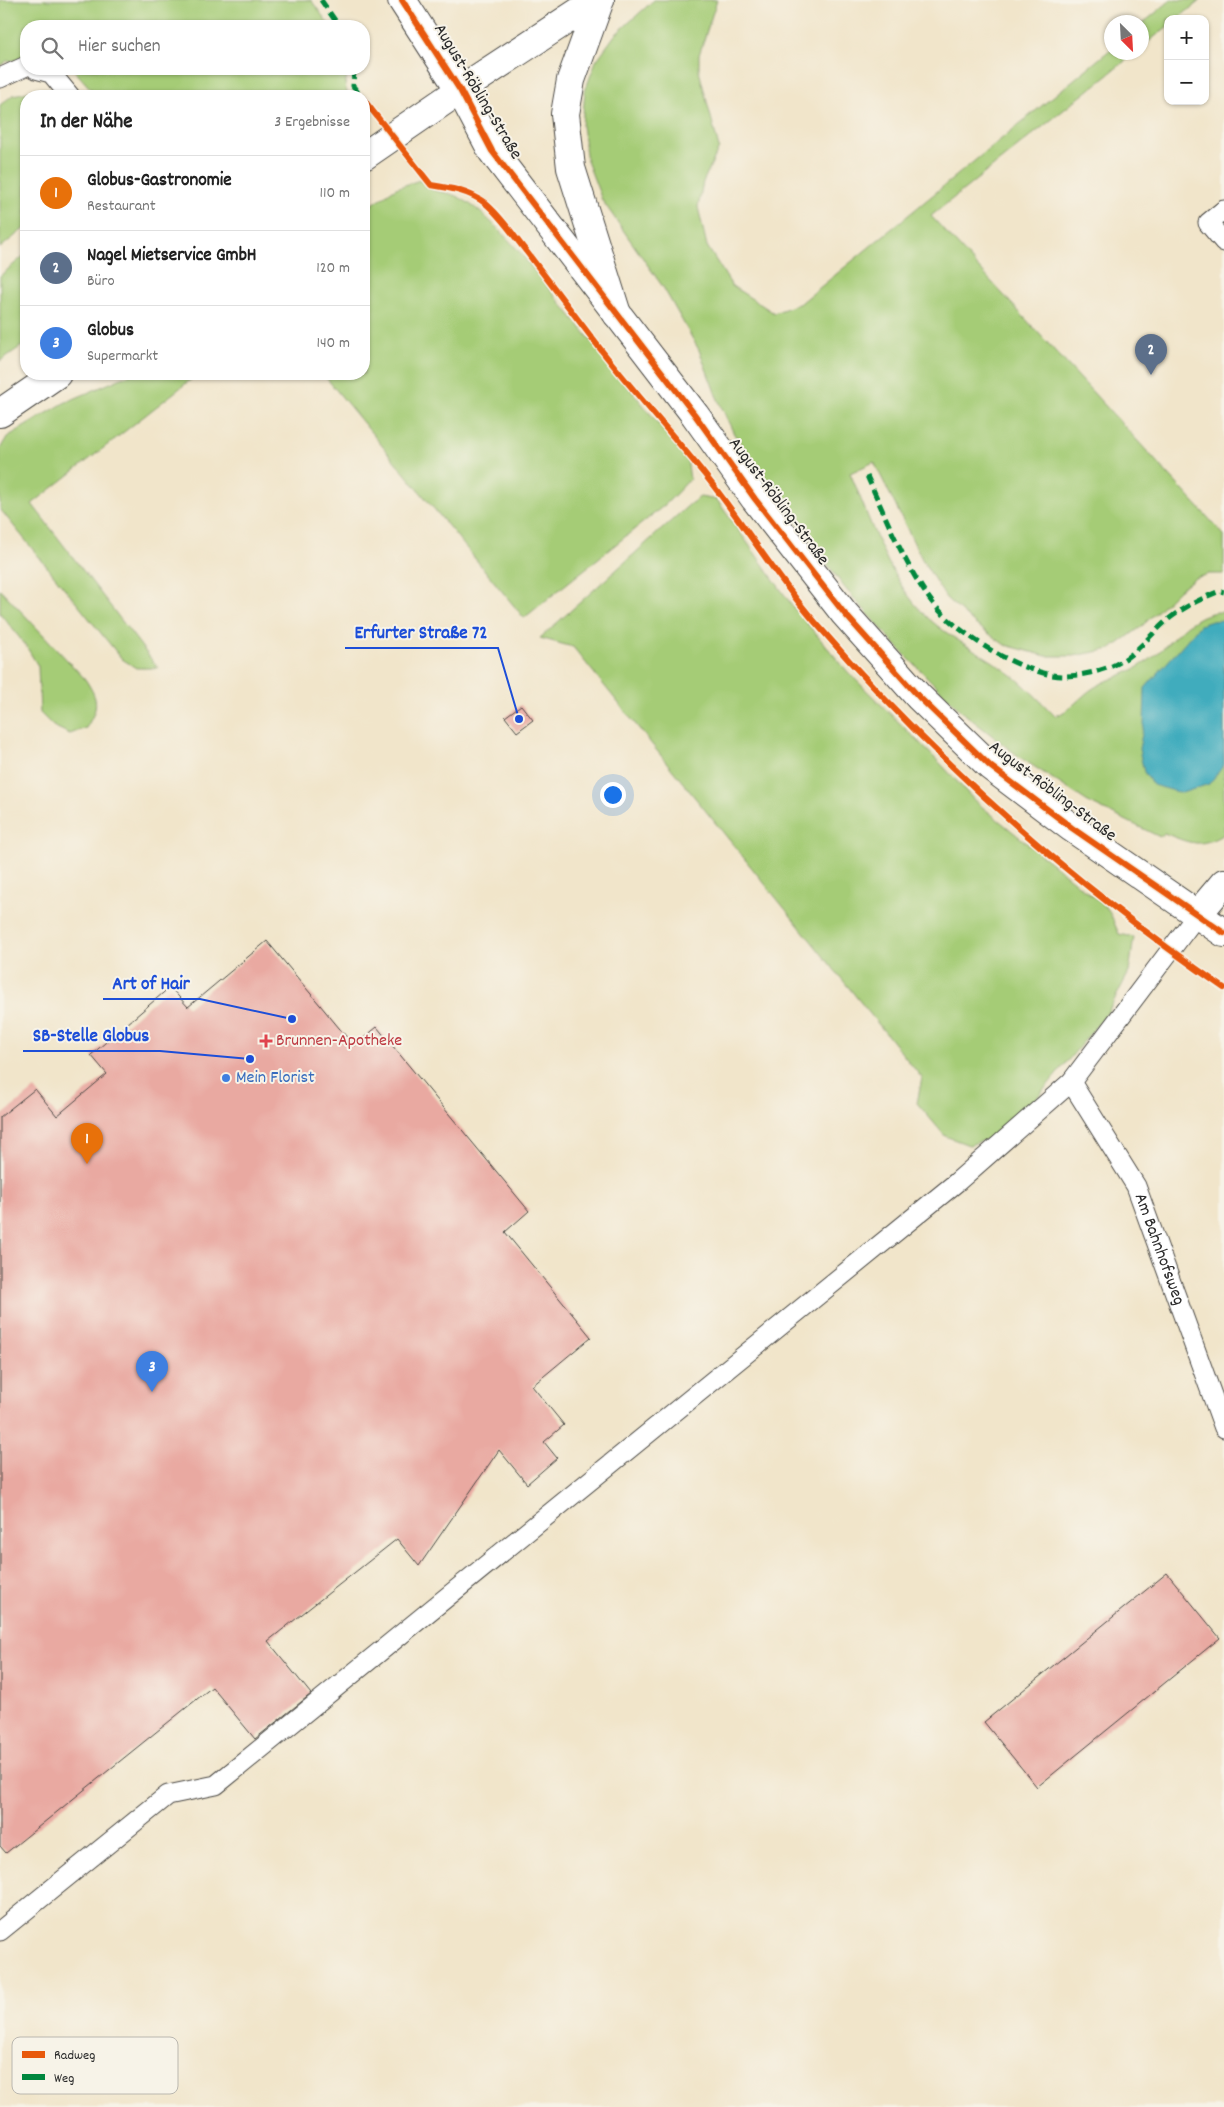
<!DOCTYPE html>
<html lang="de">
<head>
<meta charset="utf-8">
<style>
	:root { --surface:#fff; --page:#f2f2f2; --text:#222; --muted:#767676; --line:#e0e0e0; --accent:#b5179e }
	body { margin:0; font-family:Dekko,sans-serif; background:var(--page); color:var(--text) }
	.controls { position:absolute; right:15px; top:15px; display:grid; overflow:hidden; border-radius:10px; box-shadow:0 1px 4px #0004 }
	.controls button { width:45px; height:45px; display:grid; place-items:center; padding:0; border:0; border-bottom:1px solid var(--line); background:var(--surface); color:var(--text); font:25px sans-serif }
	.compass { position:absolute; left:1104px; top:15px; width:45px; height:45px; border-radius:50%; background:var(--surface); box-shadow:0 1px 4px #0004; rotate:156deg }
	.you { position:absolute; left:612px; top:794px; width:18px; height:18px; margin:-12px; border:4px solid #fff; border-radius:50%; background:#1a73e8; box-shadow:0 0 0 8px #1a73e833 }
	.badge { display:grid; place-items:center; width:32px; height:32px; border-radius:50%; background:var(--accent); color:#fff; font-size:16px; font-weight:700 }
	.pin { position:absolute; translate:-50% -41px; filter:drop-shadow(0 1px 2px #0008) }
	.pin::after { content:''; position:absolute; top:26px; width:18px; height:15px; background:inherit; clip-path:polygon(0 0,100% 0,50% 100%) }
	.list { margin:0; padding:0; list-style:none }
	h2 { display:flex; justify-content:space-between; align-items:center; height:65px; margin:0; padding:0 20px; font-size:21px }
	h2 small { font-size:16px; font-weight:400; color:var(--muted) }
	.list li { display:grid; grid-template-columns:32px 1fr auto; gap:15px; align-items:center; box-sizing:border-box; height:75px; padding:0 20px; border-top:1px solid var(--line) }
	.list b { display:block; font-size:19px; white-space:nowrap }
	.list p { margin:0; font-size:16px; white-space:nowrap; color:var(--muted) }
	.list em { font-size:16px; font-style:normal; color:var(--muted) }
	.icon { flex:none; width:28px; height:28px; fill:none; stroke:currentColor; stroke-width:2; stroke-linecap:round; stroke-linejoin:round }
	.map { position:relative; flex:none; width:1224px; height:2107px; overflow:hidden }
	.search { position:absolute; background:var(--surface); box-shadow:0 1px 4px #0004; left:20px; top:20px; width:350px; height:55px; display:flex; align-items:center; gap:12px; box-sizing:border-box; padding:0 18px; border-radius:20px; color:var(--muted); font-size:19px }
	.panel { position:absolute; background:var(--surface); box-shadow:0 1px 4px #0004; left:20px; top:90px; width:350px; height:290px; border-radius:20px }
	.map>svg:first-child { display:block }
	.green { fill:#a5cc76; stroke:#687c50 }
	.water { fill:#3facbd; stroke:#356c74 }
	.building { fill:#e9a9a1 }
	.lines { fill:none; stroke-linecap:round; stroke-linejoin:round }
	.service-casing { stroke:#494743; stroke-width:21 }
	.minor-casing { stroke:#494743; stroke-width:30 }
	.tertiary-casing { stroke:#494743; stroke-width:30 }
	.motorway-casing { stroke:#494743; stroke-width:30 }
	.service { stroke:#fff; stroke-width:19 }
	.minor { stroke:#fff; stroke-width:28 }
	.tertiary { stroke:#fff; stroke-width:28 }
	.motorway { stroke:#fff; stroke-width:28 }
	.quiet { stroke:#00873e; stroke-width:5; stroke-dasharray:10 5; stroke-linecap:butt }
	.cycleway-casing { stroke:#f7f3e8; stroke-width:9 }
	.cycleway { stroke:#e8590c; stroke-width:6 }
	.health-dot { fill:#e0444e; stroke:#f7f3e8; stroke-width:2 }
	.shop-dot { fill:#3f7fe0; stroke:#f7f3e8; stroke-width:2 }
	.labels { text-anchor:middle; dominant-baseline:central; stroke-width:4; stroke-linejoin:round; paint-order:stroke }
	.street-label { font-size:18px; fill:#2b2b2b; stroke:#f7f3e8 }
	.health-label { font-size:18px; fill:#be3a42; stroke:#f7f3e8; text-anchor:start }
	.shop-label { font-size:18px; fill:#366cbe; stroke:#f7f3e8; text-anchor:start }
	.key { fill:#f7f3e8; stroke:#bab7af; stroke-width:1 }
	.key-label { font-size:14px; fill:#2b2b2b }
	.leader { fill:none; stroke:#1d4ed8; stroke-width:2 }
	.callout-dot { fill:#1d4ed8; stroke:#f7f3e8; stroke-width:2 }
	.callout-label { font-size:19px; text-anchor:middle; font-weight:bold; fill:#1d4ed8; stroke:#f7f3e8; stroke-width:4; stroke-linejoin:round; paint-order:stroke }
</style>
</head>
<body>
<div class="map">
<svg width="1224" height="2107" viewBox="0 0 1224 2107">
	<rect width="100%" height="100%" fill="#f7f3e8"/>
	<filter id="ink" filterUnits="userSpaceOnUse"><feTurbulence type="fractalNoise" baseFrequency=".02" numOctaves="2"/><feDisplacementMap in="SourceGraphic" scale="10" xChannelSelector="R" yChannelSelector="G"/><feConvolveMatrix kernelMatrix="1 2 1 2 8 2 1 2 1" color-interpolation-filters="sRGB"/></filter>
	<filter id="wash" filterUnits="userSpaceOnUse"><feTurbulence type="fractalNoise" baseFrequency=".0096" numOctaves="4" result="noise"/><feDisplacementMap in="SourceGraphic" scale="20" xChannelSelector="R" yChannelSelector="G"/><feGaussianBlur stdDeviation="1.12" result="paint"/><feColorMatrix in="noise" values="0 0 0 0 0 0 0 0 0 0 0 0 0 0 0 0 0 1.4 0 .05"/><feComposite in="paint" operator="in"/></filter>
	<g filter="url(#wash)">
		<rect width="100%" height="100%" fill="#f1e5ca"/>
		<g class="green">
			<polygon points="0,0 311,0 330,26 26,26 26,59 7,61 0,66"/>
			<path d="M654 0H717L699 55V71L719 148 703 182 698 207 707 246 732 286 774 313 801 303 1111 49 1112 52 1135 53 931 216 1224 535V574H1209L1195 578 1180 589 1141 627 1111 649 1074 656H1046L1005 645 975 624 946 598 923 561 874 462 850 473C870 519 886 573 921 611 944 636 978 650 1005 670 1024 683 1039 700 1055 716 1071 711 1080 696 1095 687 1110 678 1128 674 1143 664 1171 648 1188 610 1224 612V834C1199 849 1190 843 1164 833L1160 837 1088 802 1021 758 962 712 903 653 844 587 734 434 716 395 699 350 663 287 602 200 587 161 582 126 585 91 596 61 615 35Z"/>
			<polygon points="1171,0 1201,0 1177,19 1168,19 1168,26 1142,47 1142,24"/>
			<polygon points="73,69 348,69 345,85 348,96 97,96"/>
			<polygon points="34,91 44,96 26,96 26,227 0,248 0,105 13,95"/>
			<path d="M420 180C432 196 443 189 458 197 478 206 502 233 517 249L687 459 690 479 666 504 524 618 323 374H364V210L396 188Z"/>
			<polygon points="26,254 26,343 0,361 0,276"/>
			<polygon points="131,374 198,374 32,504 158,668 136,668 122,659 0,509 0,449 7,437 64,403"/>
			<polygon points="700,497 717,500 794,608 848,672 941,764 975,801 1108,909 1119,934 1134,937 1129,972 1108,1012 1037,1098 992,1138 969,1145 945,1136 917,1103 922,1078 573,647 540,638 690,504"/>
			<path d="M0 589 85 679C99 700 99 707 86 728L70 734 53 726 40 713 38 666 26 646 0 613Z"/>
		</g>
		<polygon class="water" points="1224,620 1224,765 1209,784 1182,793 1153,785 1144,772 1139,749 1144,724 1145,688 1200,625 1212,621"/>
		<g id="blocks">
			<g class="building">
				<polygon points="521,705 533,720 517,732 505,717"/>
				<polygon points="267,941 354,1046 377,1027 529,1211 505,1232 591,1337 532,1386 564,1425 544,1442 557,1458 527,1484 499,1450 419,1566 397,1539 268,1641 311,1694 255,1739 212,1687 6,1853 0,1846 0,1117 35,1089 57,1116 107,1074 91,1055 170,987 188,1007"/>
				<polygon points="1167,1573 1220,1638 1037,1787 984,1722"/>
			</g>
		</g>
	</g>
	<g filter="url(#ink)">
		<use href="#blocks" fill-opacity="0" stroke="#494743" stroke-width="1"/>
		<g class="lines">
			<g class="service-casing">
				<g id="service">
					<polyline points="36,69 51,73 70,96"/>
					<polyline points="0,78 26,66"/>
					<polyline points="1224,210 1208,223 1224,242"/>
					<path id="s1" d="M1071 1082 1136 1186 1224 1428"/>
					<polyline points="0,1931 168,1795 216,1785 957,1182 1071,1082 1197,915"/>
				</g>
			</g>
			<g class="minor-casing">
				<g id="minor">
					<polyline points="364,156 460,90"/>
					<polyline points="0,413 57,374"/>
					<polyline points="1197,915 1224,883"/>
				</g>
			</g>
			<g class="tertiary-casing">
				<polyline id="tertiary" points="402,0 460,90 492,151 695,415 755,499 844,613 919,697 990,766 1072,828 1224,933"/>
			</g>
			<g class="motorway-casing">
				<g id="motorway">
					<polyline points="600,0 571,80 565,114 571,168 617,314"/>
					<polyline points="460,90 597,0"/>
				</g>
			</g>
			<use href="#service" class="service"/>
			<use href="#minor" class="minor"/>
			<use href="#tertiary" class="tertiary"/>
			<use href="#motorway" class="motorway"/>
			<g class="quiet">
				<polyline points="321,0 339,26"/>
				<polyline points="354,69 353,86 361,96"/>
				<path d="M867 476C885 515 904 564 929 598 952 631 1023 676 1064 676 1079 676 1098 672 1112 666 1137 655 1150 634 1170 618 1186 606 1202 598 1220 591L1224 592"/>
			</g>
			<g class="cycleway-casing">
				<g id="cycleway">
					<polyline points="402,0 460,90 492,151 695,415 755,499 844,613 919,697 990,766 1072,828 1224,933"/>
					<path d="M364 100 431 185C450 188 469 191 485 203 501 216 513 235 526 251 549 281 572 312 595 342 630 388 669 430 705 475 743 522 775 576 815 622 935 761 1073 884 1224 988"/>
				</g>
			</g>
			<use href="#cycleway" class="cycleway"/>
		</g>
	</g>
	<path class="health-dot" d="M263.5 1033.5h5v5h5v5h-5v5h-5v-5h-5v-5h5z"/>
	<circle class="shop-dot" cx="226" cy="1078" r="5"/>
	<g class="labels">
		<g class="street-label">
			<text transform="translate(477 92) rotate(59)">August-Röbling-Straße</text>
			<text transform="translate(778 502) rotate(53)">August-Röbling-Straße</text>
			<text transform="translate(1052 792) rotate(37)">August-Röbling-Straße</text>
			<text stroke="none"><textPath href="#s1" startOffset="190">Am Bahnhofsweg</textPath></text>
		</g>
		<g class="health-label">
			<text x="276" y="1041">Brunnen-Apotheke</text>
		</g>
		<g class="shop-label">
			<text x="236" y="1078">Mein Florist</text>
		</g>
	</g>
	<rect x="12" y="2037" width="166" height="57" rx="8" class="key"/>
	<rect x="22" y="2051" width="23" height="7" fill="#e8590c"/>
	<rect x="22" y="2074" width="23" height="6" fill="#00873e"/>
	<g class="key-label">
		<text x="54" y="2059">Radweg</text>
		<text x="54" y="2082">Weg</text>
	</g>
	<path class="leader" d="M519 719L498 648H345M292 1019L200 999H103M250 1059L160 1051H23"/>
	<g class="callout-dot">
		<circle cx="519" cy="719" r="5"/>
		<circle cx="292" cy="1019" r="5"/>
		<circle cx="250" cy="1059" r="5"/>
	</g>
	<g class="callout-label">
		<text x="421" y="638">Erfurter Straße 72</text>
		<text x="151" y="989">Art of Hair</text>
		<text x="91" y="1041">SB-Stelle Globus</text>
	</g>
</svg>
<div class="controls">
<button>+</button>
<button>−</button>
</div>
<svg class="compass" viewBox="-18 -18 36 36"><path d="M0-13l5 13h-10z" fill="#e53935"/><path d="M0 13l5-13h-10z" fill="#767676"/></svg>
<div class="you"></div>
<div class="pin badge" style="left:87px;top:1164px;background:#e8710a">1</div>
<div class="pin badge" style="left:1151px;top:375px;background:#5c6f8a">2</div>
<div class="pin badge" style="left:152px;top:1392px;background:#3f7fe0">3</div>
<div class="search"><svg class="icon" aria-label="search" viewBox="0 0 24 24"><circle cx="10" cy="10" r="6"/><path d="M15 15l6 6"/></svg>Hier suchen</div>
<section class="panel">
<h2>In der Nähe<small>3 Ergebnisse</small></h2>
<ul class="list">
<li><span class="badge" style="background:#e8710a">1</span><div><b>Globus-Gastronomie</b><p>Restaurant</p></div><em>110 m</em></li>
<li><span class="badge" style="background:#5c6f8a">2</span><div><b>Nagel Mietservice GmbH</b><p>Büro</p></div><em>120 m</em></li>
<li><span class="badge" style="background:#3f7fe0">3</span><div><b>Globus</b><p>Supermarkt</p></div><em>140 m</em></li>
</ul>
</section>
</div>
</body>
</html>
